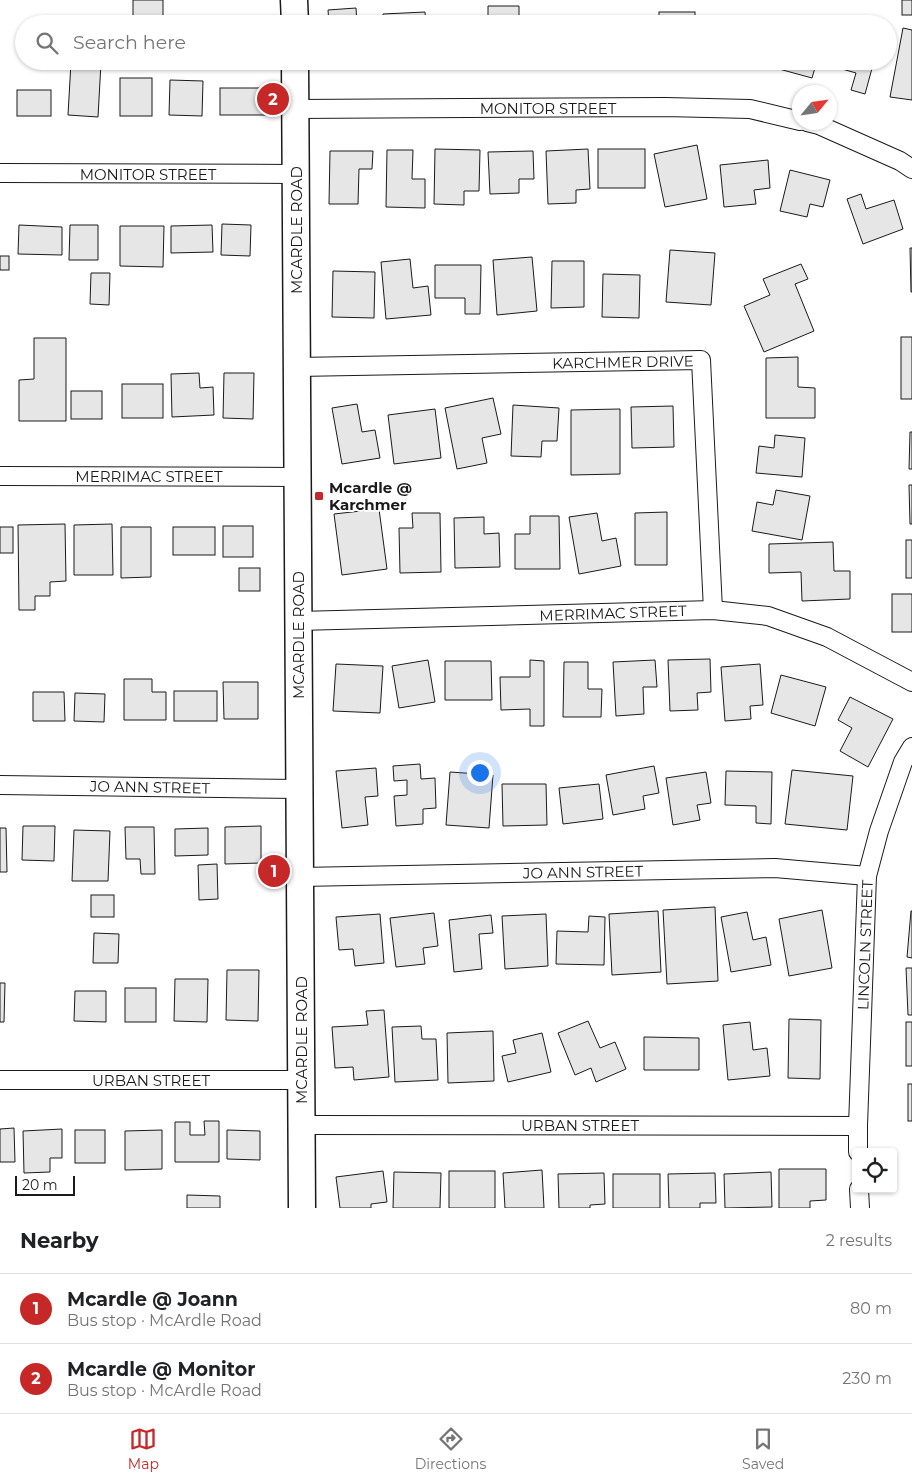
<!DOCTYPE html>
<html lang="en">
<head>
<meta charset="utf-8">
<style>
	:root { --surface:#fff; --page:#f6f6f6; --text:#202124; --muted:#757577; --line:#e0e0e0; --accent:#c62828 }
	body { margin:0; font-family:Montserrat,sans-serif; background:var(--page); color:var(--text) }
	.controls { position:absolute; right:15px; bottom:15px; display:grid; overflow:hidden; border-radius:5px; box-shadow:0 1px 4px #0004 }
	.controls button { width:45px; height:45px; display:grid; place-items:center; padding:0; border:0; border-bottom:1px solid var(--line); background:var(--surface); color:var(--text); font:25px sans-serif }
	.compass { position:absolute; left:792px; top:85px; width:45px; height:45px; border-radius:50%; background:var(--surface); box-shadow:0 1px 4px #0004; rotate:61deg }
	.scale { position:absolute; left:15px; bottom:12px; width:60px; box-sizing:border-box; padding-left:5px; border:2px solid #1a1a1a; border-top:0; font-size:14px; line-height:18px; white-space:nowrap; color:#1a1a1a; -webkit-text-stroke:4px #fff; paint-order:stroke }
	.you { position:absolute; left:479px; top:772px; width:18px; height:18px; margin:-12px; border:4px solid #fff; border-radius:50%; background:#1a73e8; box-shadow:0 0 0 8px #1a73e833 }
	.badge { display:grid; place-items:center; width:32px; height:32px; border-radius:50%; background:var(--accent); color:#fff; font-size:16px; font-weight:700 }
	.pin { position:absolute; translate:-50% -50%; border:2px solid #fff; box-shadow:0 1px 5px #0006 }
	.list { margin:0; padding:0; list-style:none }
	h2 { display:flex; justify-content:space-between; align-items:center; height:65px; margin:0; padding:0 20px; font-size:21px }
	h2 small { font-size:16px; font-weight:400; color:var(--muted) }
	.list li { display:grid; grid-template-columns:32px 1fr auto; gap:15px; align-items:center; box-sizing:border-box; height:70px; padding:0 20px; border-top:1px solid var(--line) }
	.list b { display:block; font-size:19px; white-space:nowrap }
	.list p { margin:0; font-size:16px; white-space:nowrap; color:var(--muted) }
	.list em { font-size:16px; font-style:normal; color:var(--muted) }
	.icon { flex:none; width:28px; height:28px; fill:none; stroke:currentColor; stroke-width:2; stroke-linecap:round; stroke-linejoin:round }
	.map { position:relative; flex:none; width:912px; height:1208px; overflow:hidden }
	.search { position:absolute; background:var(--surface); box-shadow:0 1px 4px #0004; left:15px; right:15px; top:15px; height:55px; display:flex; align-items:center; gap:12px; box-sizing:border-box; padding:0 18px; border-radius:28px; color:var(--muted); font-size:19px }
	.sheet { height:205px; background:var(--surface) }
	nav { display:flex; justify-content:space-around; align-items:center; box-sizing:border-box; height:70px; border-top:1px solid var(--line); background:var(--surface); font-size:14px; color:var(--muted) }
	nav a { display:grid; justify-items:center; gap:2px }
	nav .on { color:var(--accent) }
	.map>svg:first-child { display:block }
	.building { fill:#e6e6e6; stroke:#1a1a1a }
	.lines { fill:none; stroke-linecap:round; stroke-linejoin:round }
	.minor-casing { stroke:#1a1a1a; stroke-width:20 }
	.secondary-casing { stroke:#1a1a1a; stroke-width:29 }
	.minor { stroke:#fff; stroke-width:18 }
	.secondary { stroke:#fff; stroke-width:26 }
	.poi-dot { fill:#c62828; stroke:#fff; stroke-width:2 }
	.labels { text-anchor:middle; dominant-baseline:central; stroke-width:4; stroke-linejoin:round; paint-order:stroke }
	.street-label { font-size:15px; fill:#1a1a1a; stroke:#fff }
	.poi-label { font-size:15px; font-weight:bold; fill:#1a1a1a; stroke:#fff; text-anchor:start }
</style>
</head>
<body>
<div class="map">
<svg width="912" height="1208" viewBox="0 0 912 1208">
	<rect width="100%" height="100%" fill="#fff"/>
	<g class="building">
		<rect x="133" y="0" width="30" height="16"/>
		<rect x="902" y="0" width="10" height="15"/>
		<polygon points="488,6 519,6 519,19 534,19 534,24 488,24"/>
		<polygon points="356,8 357,24 329,24 328,10"/>
		<polygon points="425,12 426,24 383,24 383,14"/>
		<rect x="659" y="12" width="36" height="12"/>
		<polygon points="440,18 481,18 481,24 439,24"/>
		<polygon points="903,28 912,30 912,100 890,97"/>
		<polygon points="713,61 756,61 756,66 713,63"/>
		<polygon points="770,61 817,61 812,78 768,66"/>
		<polygon points="829,61 874,61 865,94 851,90 856,73 828,65"/>
		<polygon points="71,62 101,63 98,117 68,115"/>
		<rect x="120" y="78" width="32" height="38"/>
		<polygon points="170,80 203,81 202,116 169,115"/>
		<rect x="220" y="88" width="47" height="27"/>
		<rect x="17" y="90" width="34" height="26"/>
		<polygon points="697,145 707,199 665,207 654,154"/>
		<polygon points="435,149 480,150 479,191 464,191 464,205 434,204"/>
		<polygon points="588,149 590,189 576,190 576,203 548,204 546,151"/>
		<rect x="598" y="149" width="47" height="39"/>
		<polygon points="387,150 413,150 412,179 425,179 425,208 386,207"/>
		<polygon points="330,151 373,151 372,169 359,169 358,204 329,204"/>
		<polygon points="533,151 534,179 519,179 519,193 490,194 488,152"/>
		<polygon points="768,160 770,188 754,190 756,204 724,207 720,165"/>
		<polygon points="790,170 830,180 823,207 810,204 807,217 780,211"/>
		<polygon points="861,194 866,209 894,200 903,229 863,244 847,199"/>
		<polygon points="222,224 251,225 250,256 221,255"/>
		<polygon points="19,225 62,227 62,255 18,254"/>
		<polygon points="70,225 98,225 98,260 69,260"/>
		<polygon points="212,225 213,252 171,253 171,226"/>
		<polygon points="120,226 164,226 163,267 120,266"/>
		<polygon points="910,248 912,248 912,292 911,292"/>
		<polygon points="670,250 715,253 711,305 666,302"/>
		<rect x="0" y="256" width="9" height="14"/>
		<polygon points="532,257 537,311 497,315 493,260"/>
		<polygon points="410,259 413,288 428,286 431,315 386,319 381,262"/>
		<polygon points="552,261 584,261 584,307 551,308"/>
		<polygon points="801,264 808,279 795,284 814,331 764,352 744,306 770,295 763,279"/>
		<polygon points="435,265 481,265 480,314 465,314 465,298 435,298"/>
		<polygon points="333,271 375,272 374,318 332,317"/>
		<polygon points="91,273 110,273 109,305 90,304"/>
		<polygon points="603,274 640,275 639,318 602,317"/>
		<rect x="901" y="337" width="11" height="62"/>
		<polygon points="34,338 66,338 66,421 19,421 19,380 34,379"/>
		<polygon points="798,357 798,387 815,388 815,418 766,418 766,358"/>
		<polygon points="199,373 200,388 213,387 214,415 172,417 171,374"/>
		<polygon points="224,373 254,373 253,419 223,418"/>
		<rect x="122" y="384" width="41" height="34"/>
		<rect x="71" y="391" width="31" height="28"/>
		<polygon points="493,398 501,434 482,438 487,463 457,469 445,408"/>
		<polygon points="357,404 362,432 375,430 380,458 342,464 332,408"/>
		<polygon points="513,405 559,408 557,441 542,441 541,457 511,456"/>
		<polygon points="673,406 674,447 632,448 631,407"/>
		<polygon points="435,409 441,458 394,464 388,415"/>
		<polygon points="620,409 620,474 571,475 571,410"/>
		<polygon points="910,432 912,432 912,469 909,469"/>
		<polygon points="775,435 805,438 802,477 756,473 759,446 774,448"/>
		<polygon points="909,485 912,485 912,524 910,524"/>
		<polygon points="776,490 810,496 802,540 752,531 757,502 773,505"/>
		<polygon points="379,509 387,569 342,575 334,514"/>
		<polygon points="667,512 667,565 635,565 635,513"/>
		<polygon points="412,513 440,513 441,572 400,573 399,528 413,528"/>
		<polygon points="597,513 602,541 616,538 621,566 579,574 569,517"/>
		<polygon points="530,516 559,516 560,569 515,569 515,534 530,534"/>
		<polygon points="484,517 484,534 499,533 500,567 455,568 454,518"/>
		<polygon points="65,524 66,581 50,582 50,596 35,596 35,610 19,610 18,525"/>
		<polygon points="112,524 113,575 74,575 74,525"/>
		<rect x="223" y="526" width="30" height="31"/>
		<rect x="0" y="527" width="13" height="26"/>
		<polygon points="121,527 151,527 151,577 121,578"/>
		<rect x="173" y="527" width="42" height="28"/>
		<rect x="906" y="540" width="6" height="38"/>
		<polygon points="833,542 834,571 850,571 850,599 802,601 801,572 769,573 769,544"/>
		<rect x="239" y="568" width="21" height="23"/>
		<rect x="892" y="594" width="20" height="38"/>
		<polygon points="710,659 711,692 697,693 698,710 670,711 668,660"/>
		<polygon points="428,660 435,702 399,708 392,666"/>
		<polygon points="530,660 544,661 544,726 530,726 530,709 501,710 500,677 530,677"/>
		<polygon points="655,660 657,687 643,687 644,714 616,716 613,662"/>
		<polygon points="445,661 491,661 492,700 445,700"/>
		<polygon points="564,662 588,662 588,689 602,689 601,717 563,717"/>
		<polygon points="336,664 383,666 380,713 333,711"/>
		<polygon points="760,664 763,705 750,706 751,719 725,721 721,667"/>
		<polygon points="781,675 826,687 815,726 771,713"/>
		<polygon points="124,679 152,679 152,692 166,692 166,720 124,720"/>
		<polygon points="223,682 258,682 258,719 224,719"/>
		<rect x="174" y="691" width="43" height="30"/>
		<polygon points="33,692 64,692 65,721 33,721"/>
		<polygon points="75,693 105,694 104,722 74,721"/>
		<polygon points="850,697 893,719 868,767 840,751 852,728 838,720"/>
		<polygon points="420,764 421,779 435,778 436,808 423,809 423,824 396,826 394,796 407,795 407,780 394,781 393,766"/>
		<polygon points="654,766 659,793 643,796 645,809 613,815 606,775"/>
		<polygon points="376,768 378,796 365,797 368,825 342,828 336,771"/>
		<polygon points="792,770 853,776 847,830 785,824"/>
		<polygon points="726,771 772,772 771,824 756,823 756,806 725,805"/>
		<polygon points="450,772 493,775 489,828 446,825"/>
		<polygon points="706,772 711,803 697,805 700,820 673,825 666,778"/>
		<polygon points="502,784 546,784 547,825 503,826"/>
		<polygon points="599,784 603,819 563,824 559,788"/>
		<polygon points="23,826 55,826 54,861 22,860"/>
		<polygon points="261,826 261,863 225,864 225,827"/>
		<polygon points="125,827 154,827 155,874 141,874 140,859 126,859"/>
		<polygon points="0,828 6,828 7,872 0,872"/>
		<polygon points="208,828 208,855 175,856 175,829"/>
		<polygon points="74,830 110,831 108,881 72,881"/>
		<polygon points="217,864 218,899 199,900 198,865"/>
		<rect x="91" y="895" width="23" height="22"/>
		<polygon points="715,907 718,981 667,984 663,910"/>
		<polygon points="822,910 832,968 789,976 779,919"/>
		<polygon points="658,911 661,972 612,975 609,914"/>
		<polygon points="911,911 912,911 912,958 907,957"/>
		<polygon points="747,912 753,940 766,937 771,965 731,972 721,917"/>
		<polygon points="434,913 438,946 423,948 425,964 396,967 390,918"/>
		<polygon points="380,914 384,963 355,966 353,949 339,950 336,917"/>
		<polygon points="546,914 548,966 505,969 502,916"/>
		<polygon points="491,915 493,933 479,934 482,969 454,972 449,920"/>
		<polygon points="589,916 605,917 604,965 556,964 557,931 588,932"/>
		<polygon points="94,933 119,934 118,963 93,963"/>
		<polygon points="906,968 912,968 912,1015 908,1015"/>
		<polygon points="227,970 259,970 258,1021 226,1020"/>
		<polygon points="175,979 208,979 207,1022 174,1021"/>
		<polygon points="0,983 5,983 4,1022 0,1022"/>
		<rect x="125" y="988" width="31" height="34"/>
		<polygon points="75,991 106,991 106,1022 74,1021"/>
		<polygon points="384,1010 389,1077 354,1080 353,1067 335,1068 332,1027 368,1025 366,1011"/>
		<polygon points="789,1019 821,1020 820,1079 788,1078"/>
		<polygon points="588,1021 600,1048 615,1042 626,1069 596,1082 591,1068 575,1075 558,1033"/>
		<polygon points="750,1022 753,1050 767,1048 770,1076 728,1080 723,1025"/>
		<rect x="906" y="1022" width="6" height="44"/>
		<polygon points="421,1026 422,1039 436,1039 438,1080 395,1082 392,1027"/>
		<polygon points="493,1031 494,1081 448,1083 447,1033"/>
		<polygon points="542,1033 551,1072 508,1082 502,1056 516,1053 513,1040"/>
		<polygon points="644,1037 699,1038 699,1070 644,1070"/>
		<rect x="908" y="1084" width="4" height="37"/>
		<polygon points="204,1121 219,1121 219,1162 175,1162 175,1122 190,1122 190,1135 205,1135"/>
		<polygon points="14,1128 15,1162 0,1162 0,1129"/>
		<polygon points="62,1129 62,1158 50,1158 50,1172 24,1173 23,1131"/>
		<rect x="75" y="1130" width="30" height="33"/>
		<polygon points="162,1130 162,1169 125,1170 125,1131"/>
		<polygon points="227,1130 260,1131 260,1160 227,1159"/>
		<polygon points="779,1169 826,1169 826,1200 810,1201 810,1208 779,1208"/>
		<polygon points="542,1170 544,1208 505,1208 503,1173"/>
		<polygon points="383,1171 387,1202 371,1204 371,1208 340,1208 336,1177"/>
		<rect x="449" y="1171" width="46" height="37"/>
		<polygon points="394,1172 441,1173 440,1208 393,1208"/>
		<polygon points="771,1172 772,1207 725,1208 724,1174"/>
		<polygon points="604,1173 605,1204 590,1205 590,1208 559,1208 558,1174"/>
		<polygon points="715,1173 716,1203 700,1203 700,1208 669,1208 668,1174"/>
		<rect x="613" y="1174" width="47" height="34"/>
		<polygon points="187,1195 220,1196 220,1208 187,1208"/>
	</g>
	<g class="lines">
		<g class="minor-casing">
			<g id="minor">
				<polyline points="295,109 665,107 750,109 800,121"/>
				<polyline points="807,122 819,125 900,161 912,169"/>
				<polyline points="0,173 295,174"/>
				<polyline points="297,367 701,360 713,610"/>
				<polyline points="0,476 297,477"/>
				<polyline points="298,621 713,610 768,616 827,637 912,682"/>
				<polyline points="0,785 299,789"/>
				<polyline points="300,877 775,868 867,876"/>
				<polyline points="0,1080 301,1080"/>
				<polyline points="302,1125 858,1126"/>
				<polyline points="858,1152 858,1126 867,876 879,831 903,762 912,747"/>
				<polyline points="859,1189 860,1208"/>
			</g>
		</g>
		<g class="secondary-casing">
			<g id="secondary">
				<polyline points="294,0 295,24"/>
				<polyline points="295,61 302,1208"/>
			</g>
		</g>
		<use href="#minor" class="minor"/>
		<use href="#secondary" class="secondary"/>
	</g>
	<rect class="poi-dot" x="314" y="491" width="10" height="10" rx="2.5"/>
	<g class="labels">
		<g class="street-label">
			<text x="548" y="108">MONITOR STREET</text>
			<text x="148" y="174">MONITOR STREET</text>
			<text transform="translate(296 230) rotate(-90)">MCARDLE ROAD</text>
			<text transform="translate(623 362) rotate(-1)">KARCHMER DRIVE</text>
			<text x="149" y="476">MERRIMAC STREET</text>
			<text transform="translate(613 613) rotate(-2)">MERRIMAC STREET</text>
			<text transform="translate(298 635) rotate(-90)">MCARDLE ROAD</text>
			<text transform="translate(150 787) rotate(1)">JO ANN STREET</text>
			<text transform="translate(583 872) rotate(-1)">JO ANN STREET</text>
			<text transform="translate(865 945) rotate(-88)">LINCOLN STREET</text>
			<text transform="translate(301 1040) rotate(-90)">MCARDLE ROAD</text>
			<text x="151" y="1080">URBAN STREET</text>
			<text x="580" y="1125">URBAN STREET</text>
		</g>
		<g class="poi-label">
			<text x="329" y="487">Mcardle @<tspan x="329" dy="17">Karchmer</tspan></text>
		</g>
	</g>
</svg>
<div class="controls">
<button><svg class="icon" aria-label="locate" viewBox="0 0 24 24"><circle cx="12" cy="12" r="6"/><path d="M12 2v4M12 18v4M2 12h4M18 12h4"/></svg></button>
</div>
<svg class="compass" viewBox="-18 -18 36 36"><path d="M0-13l5 13h-10z" fill="#e53935"/><path d="M0 13l5-13h-10z" fill="#757577"/></svg>
<div class="scale">20 m</div>
<div class="you"></div>
<div class="pin badge" style="left:274px;top:871px">1</div>
<div class="pin badge" style="left:273px;top:99px">2</div>
<div class="search"><svg class="icon" aria-label="search" viewBox="0 0 24 24"><circle cx="10" cy="10" r="6"/><path d="M15 15l6 6"/></svg>Search here</div>
</div>
<section class="sheet">
<h2>Nearby<small>2 results</small></h2>
<ul class="list">
<li><span class="badge">1</span><div><b>Mcardle @ Joann</b><p>Bus stop · McArdle Road</p></div><em>80 m</em></li>
<li><span class="badge">2</span><div><b>Mcardle @ Monitor</b><p>Bus stop · McArdle Road</p></div><em>230 m</em></li>
</ul>
</section>
<nav>
<a class="on"><svg class="icon" aria-label="map" viewBox="0 0 24 24"><path d="M3 6l6-2 6 2 6-2v14l-6 2-6-2-6 2zM9 4v14M15 6v14"/></svg>Map</a>
<a><svg class="icon" aria-label="directions" viewBox="0 0 24 24"><path d="M12 3l9 9-9 9-9-9zM9 14v-3h6M13 9l2 2-2 2"/></svg>Directions</a>
<a><svg class="icon" aria-label="saved" viewBox="0 0 24 24"><path d="M7 4h10v16l-5-4-5 4z"/></svg>Saved</a>
</nav>
</body>
</html>
